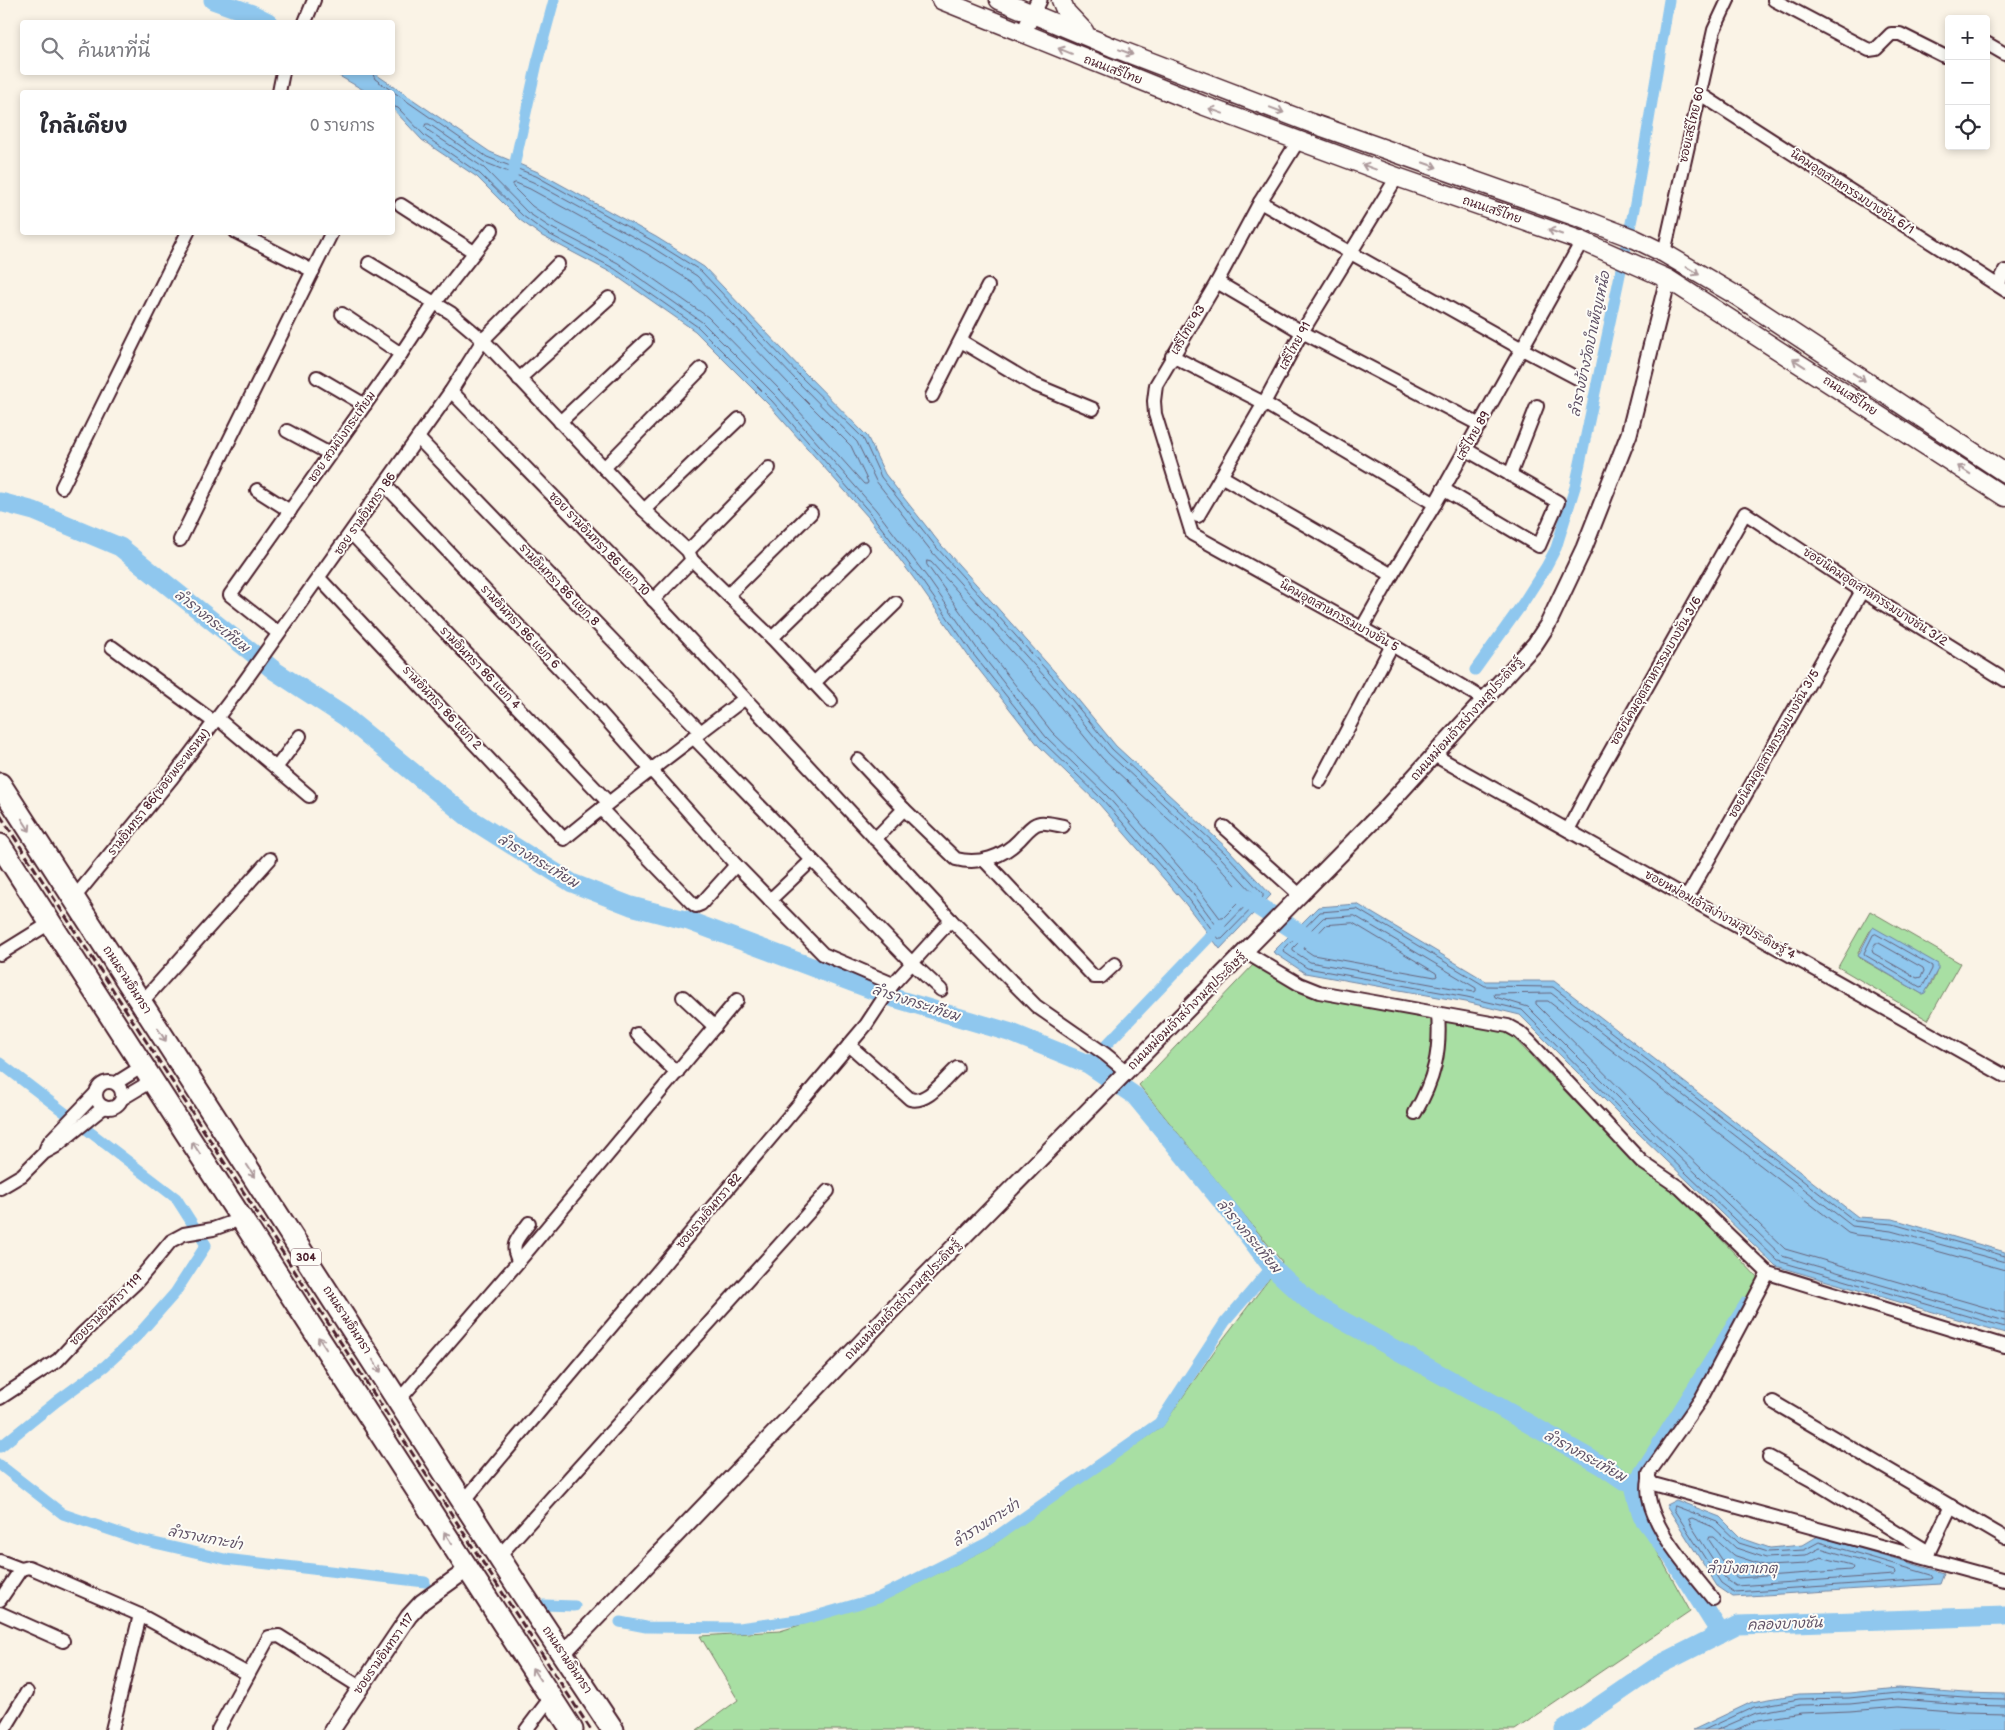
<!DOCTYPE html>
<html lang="th">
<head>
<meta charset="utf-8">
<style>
	:root { --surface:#fff; --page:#f7f7f7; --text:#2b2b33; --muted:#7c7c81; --line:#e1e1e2 }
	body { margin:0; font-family:"Balsamiq Sans","Playpen Sans Thai",sans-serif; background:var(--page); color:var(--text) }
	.controls { position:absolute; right:15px; top:15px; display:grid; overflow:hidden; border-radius:5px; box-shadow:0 2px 8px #0003 }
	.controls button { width:45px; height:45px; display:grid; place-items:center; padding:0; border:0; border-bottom:1px solid var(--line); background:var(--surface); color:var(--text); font:25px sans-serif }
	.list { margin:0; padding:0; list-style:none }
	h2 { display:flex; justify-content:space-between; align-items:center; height:65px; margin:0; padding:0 20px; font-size:21px }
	h2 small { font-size:16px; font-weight:400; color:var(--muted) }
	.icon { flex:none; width:28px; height:28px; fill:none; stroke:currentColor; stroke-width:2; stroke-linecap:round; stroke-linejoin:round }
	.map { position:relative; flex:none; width:2005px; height:1730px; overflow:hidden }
	.search { position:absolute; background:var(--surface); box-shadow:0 2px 8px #0003; left:20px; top:20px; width:375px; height:55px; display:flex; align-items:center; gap:12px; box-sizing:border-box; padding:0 18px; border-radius:5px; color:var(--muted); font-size:19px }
	.panel { position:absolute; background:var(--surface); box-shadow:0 2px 8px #0003; left:20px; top:90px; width:375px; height:145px; border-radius:5px }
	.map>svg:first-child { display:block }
	.green { fill:#a8dfa3; stroke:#797f67; fill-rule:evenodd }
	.water { fill:#8fc7ee; stroke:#7384a0 }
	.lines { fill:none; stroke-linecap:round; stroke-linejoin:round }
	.shore { stroke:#666279; stroke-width:1 }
	.canal { stroke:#8fc7ee; stroke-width:11 }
	.river { stroke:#8fc7ee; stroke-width:19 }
	.minor-casing { stroke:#4a1f2b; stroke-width:16 }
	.tertiary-casing { stroke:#4a1f2b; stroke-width:19 }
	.secondary-casing { stroke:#4a1f2b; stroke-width:21 }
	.trunk-casing { stroke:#4a1f2b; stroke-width:25 }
	.minor { stroke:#fdfcf7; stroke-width:12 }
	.tertiary { stroke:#fdfcf7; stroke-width:15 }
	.secondary { stroke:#fdfcf7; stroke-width:18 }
	.trunk { stroke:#fdfcf7; stroke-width:21 }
	.rail { stroke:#4a1f2b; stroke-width:3; stroke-dasharray:8 4; stroke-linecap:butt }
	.oneway { stroke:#ac999b }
	.labels { text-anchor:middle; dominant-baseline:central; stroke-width:4; stroke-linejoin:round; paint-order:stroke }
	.shield { fill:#fdfcf7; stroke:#806168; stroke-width:1 }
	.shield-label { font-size:11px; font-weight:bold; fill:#4a1f2b }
	.street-label { font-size:12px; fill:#4a1f2b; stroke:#fdfcf7 }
	.water-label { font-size:14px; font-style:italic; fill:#5f5166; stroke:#fdfcf7 }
</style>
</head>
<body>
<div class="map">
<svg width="2005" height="1730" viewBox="0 0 2005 1730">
	<rect width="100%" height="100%" fill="#faf3e6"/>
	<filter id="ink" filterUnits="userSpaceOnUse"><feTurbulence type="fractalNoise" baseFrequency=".02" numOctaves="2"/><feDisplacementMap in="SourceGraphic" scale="10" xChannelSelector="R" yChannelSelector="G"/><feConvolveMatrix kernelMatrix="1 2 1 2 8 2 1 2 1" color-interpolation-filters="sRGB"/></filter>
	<g filter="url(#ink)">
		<g class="green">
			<path d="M1870 911 1960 963 1928 1020 1838 967ZM1871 929 1937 964C1939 971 1930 989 1922 994L1860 958 1858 953Z"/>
			<polygon points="1254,964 1311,994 1509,1033 1637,1166 1676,1192 1761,1281 1682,1414 1637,1479 1636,1513 1690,1611 1515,1730 697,1730 738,1700 700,1636 780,1631 886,1599 990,1547 1047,1505 1162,1427 1217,1347 1282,1262 1139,1085"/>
		</g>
		<g class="water">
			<polygon points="334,73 374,73 490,152 538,172 656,237 704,267 803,371 867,436 885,474 941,545 1062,680 1116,746 1229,850 1271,895 1220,949 1184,902 1099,804 1038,745 969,657 918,584 868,517 769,405 695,331 612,273 542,236 520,220 477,177 422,140 393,109 392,92 367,92"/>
			<polygon points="1357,904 1486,981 1554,981 1858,1217 1893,1219 2005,1252 2005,1333 1776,1266 1637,1132 1520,1015 1466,1002 1305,973 1273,952 1318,907"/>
			<polygon points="1873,927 1938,964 1938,969 1925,993 1922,994 1858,956"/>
			<polygon points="1676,1500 1720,1517 1741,1538 1770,1548 1803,1545 1818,1536 1944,1573 1940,1584 1733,1597 1717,1586 1666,1505"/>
			<polygon points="1898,1688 1965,1693 2005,1694 2005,1730 1693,1730 1752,1702 1799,1694 1849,1693"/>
		</g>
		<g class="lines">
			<g class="shore">
				<polyline points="372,72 375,79 487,157 536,176 653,241 701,271 799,375 863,438 881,477 937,548 1058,683 1112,749 1226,854 1263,894 1263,897 1222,939 1219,939 1188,898 1103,800 1042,741 973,654 922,581 871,514 772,401 698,327 615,269 545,232 523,216 480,174 425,136 398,108 392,106"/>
				<polygon points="426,124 429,124 484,162 533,182 650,246 697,276 795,379 857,442 876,481 932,552 1054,687 1108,753 1221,858 1254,894 1254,897 1223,929 1219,929 1193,894 1107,796 1046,737 978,650 927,577 876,510 777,397 702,322 618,263 548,226 527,212 484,168 429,131 425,127"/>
				<polygon points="516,183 530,189 646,253 692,282 789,384 851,446 868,482 867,484 864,484 782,392 708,317 622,257 552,220 532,206 513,187 513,184"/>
				<polygon points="927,561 931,562 1048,692 1102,758 1216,863 1244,894 1244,897 1223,918 1220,918 1199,890 1113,791 1052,732 984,645 927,565"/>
				<polygon points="1355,916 1476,988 1476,991 1474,992 1310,962 1293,951 1293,948 1323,918"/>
				<polygon points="1353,923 1436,973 1437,976 1435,977 1313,955 1304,949 1305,947 1326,925"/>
				<polygon points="1876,934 1932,966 1932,969 1923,986 1920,987 1865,955 1864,953 1873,935"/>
				<polygon points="1876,943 1879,943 1923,968 1924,971 1921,977 1917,978 1873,953 1872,950"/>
				<polyline points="2005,1256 1893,1224 1855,1221 1553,987 1485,986 1357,909 1320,912 1283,950 1284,952 1307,968 1467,997 1522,1010 1640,1129 1778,1261 2005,1327"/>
				<polyline points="2005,1262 1891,1231 1852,1226 1551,993 1494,994 1495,997 1528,1007 1645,1124 1782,1256 2005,1321"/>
				<polyline points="2005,1270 1890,1238 1856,1235 1848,1233 1548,1001 1536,1001 1536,1004 1650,1119 1785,1249 2005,1313"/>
				<polygon points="1675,1506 1717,1522 1739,1543 1768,1552 1804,1550 1819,1542 1931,1575 1933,1578 1931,1579 1734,1592 1721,1583 1674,1510"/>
				<polygon points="1689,1519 1692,1518 1713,1527 1736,1548 1766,1558 1805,1556 1820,1548 1895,1570 1896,1573 1894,1575 1736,1586 1725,1578 1692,1527"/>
				<polygon points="1710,1537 1713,1537 1733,1555 1766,1566 1807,1564 1821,1557 1851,1565 1853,1568 1851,1570 1738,1578 1731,1573 1709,1540"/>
				<polyline points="1704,1730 1754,1707 1799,1699 1849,1698 1898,1693 1964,1698 2005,1699"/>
				<polyline points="1717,1730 1756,1713 1800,1705 1850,1704 1898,1699 1964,1704 2005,1705"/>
				<polyline points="1735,1730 1758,1720 1801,1713 1850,1711 1899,1707 1964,1712 2005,1713"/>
			</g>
			<g class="canal">
				<polyline points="512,176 537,63 554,0"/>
				<polyline points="1475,670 1523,603 1546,567 1556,548 1575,487 1635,204 1669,0"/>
				<polyline points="0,1063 176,1198 206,1245 175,1293 138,1335 105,1366 57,1401 0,1447"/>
				<polyline points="1088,1064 1220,926"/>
				<polyline points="0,1465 63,1514 137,1539 225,1559 425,1582"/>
				<polyline points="1633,1482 1746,1302"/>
				<polyline points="544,1605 575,1606"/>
				<polyline points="620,1622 646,1627 739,1628 805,1619 878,1598 987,1543 1159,1423 1225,1322 1272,1267"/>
			</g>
			<g class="river">
				<polyline points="213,0 252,14 268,22"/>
				<polyline points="0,502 34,511 120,547 275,671 344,716 469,818 572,883 631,906 689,921 897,999 1012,1033 1088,1064 1135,1096 1228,1209 1272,1267 1311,1303 1496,1405 1603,1466 1623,1480 1633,1482 1642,1516 1671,1555 1721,1634"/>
				<polyline points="1239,894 1307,938 1316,940"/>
				<polyline points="1564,1730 1659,1665 1738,1625 2005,1616"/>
			</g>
			<g class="minor-casing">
				<g id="minor">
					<polyline points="1774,0 1869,50 1876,49 1891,34 1900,34 1944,56 1949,56"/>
					<polyline points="305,22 314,0"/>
					<polyline points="1986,43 2005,54"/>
					<polyline points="279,92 283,72"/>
					<polyline points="1700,94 2005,290"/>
					<polyline points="1298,141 1260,202 1217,282 1156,385 1154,401 1155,414 1192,534 1392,645 1485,700"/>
					<polyline points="1260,202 1522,349 1577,378"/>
					<polyline points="401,205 474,252"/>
					<polyline points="236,232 313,271"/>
					<polyline points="1664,253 1714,30 1728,0"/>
					<polyline points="369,263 451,313 483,340 644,510 688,551 692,560 772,638 831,701"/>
					<polyline points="1217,282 1302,332 1480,425"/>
					<polyline points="1998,285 2005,271"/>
					<polyline points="342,314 401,354"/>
					<polyline points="961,341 1033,384 1093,409"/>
					<polyline points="1172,356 1264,403 1435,504"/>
					<polyline points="317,377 365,405"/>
					<polyline points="519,379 609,298"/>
					<polyline points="451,391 632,577 951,920 1036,1006 1105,1054 1127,1072"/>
					<polyline points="932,396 988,286"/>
					<polyline points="560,422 646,341"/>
					<polyline points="287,431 330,454"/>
					<polyline points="418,438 701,732"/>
					<polyline points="604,468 701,369"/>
					<polyline points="1510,475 1537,406"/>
					<polyline points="1221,476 1392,575"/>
					<polyline points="385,485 589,700 736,865 823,954 893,984"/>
					<polyline points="62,487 188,232"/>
					<polyline points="1443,489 1539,546 1558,502 1465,449"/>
					<polyline points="257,490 290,511"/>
					<polyline points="644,510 739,419"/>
					<polyline points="1198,516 1264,403 1302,332 1397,177"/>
					<polyline points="351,533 608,802"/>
					<polyline points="180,540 332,232"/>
					<polyline points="688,551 769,468"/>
					<path d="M319 578 564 839C623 790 684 745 744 699"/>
					<polyline points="728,595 811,513"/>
					<polyline points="653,600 692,560"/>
					<polyline points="1362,628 1392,575 1435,504 1582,241"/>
					<polyline points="278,633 230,595 401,354 434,304 492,230"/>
					<polyline points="772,638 863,549"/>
					<polyline points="112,647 214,722"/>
					<polyline points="814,683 896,603"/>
					<polyline points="217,718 309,796"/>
					<polyline points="693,737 912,963 941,990"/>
					<polyline points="1434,755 2005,1076"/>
					<path d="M858 760 904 809 956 859C979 865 1003 857 1019 840 1025 834 1032 824 1040 823 1047 822 1056 825 1063 826"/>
					<polyline points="276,768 300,736"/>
					<polyline points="1320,781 1392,645"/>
					<polyline points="601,809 692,903 696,906 701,904 736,865"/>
					<polyline points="1224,827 1301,896"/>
					<polyline points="1568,830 1597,775 1745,513 1862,591 2005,680"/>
					<polyline points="875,839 904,809"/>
					<polyline points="984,860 1094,977 1101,977 1115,964"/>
					<polyline points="1687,897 1862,591"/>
					<polyline points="74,898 172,778 242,685 451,391 483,340 558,264"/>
					<polyline points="770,900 812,860"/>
					<polyline points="1245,952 1299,984 1319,992 1508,1026 1519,1032 1530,1042 1642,1162 1680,1188 1768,1273 2005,1346"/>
					<polyline points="0,954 50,923"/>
					<polyline points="683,997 715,1027"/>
					<polyline points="141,1003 270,859"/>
					<polyline points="637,1034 677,1073"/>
					<path d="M849 1045 910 1099C928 1104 944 1079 957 1068"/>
					<circle cx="109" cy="1095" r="13"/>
					<polyline points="116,1083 143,1066"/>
					<polyline points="123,1098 153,1080"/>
					<path d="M1415 1113C1434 1080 1441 1052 1438 1014"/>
					<polyline points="46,1148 50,1141 96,1093"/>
					<polyline points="0,1188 22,1175 44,1153 55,1147 104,1107"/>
					<path d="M519 1261C508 1245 519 1237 529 1223"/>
					<polyline points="1768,1273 1701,1399 1649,1473 1649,1479 1653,1484 2005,1580"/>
					<polyline points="0,1398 58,1360 83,1333 136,1283 171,1241 184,1234 213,1229 241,1219"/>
					<polyline points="399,1400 519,1261 737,1000"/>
					<polyline points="1773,1402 2005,1538"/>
					<polyline points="1769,1457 1813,1481 1929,1552"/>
					<path d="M1649 1479C1641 1519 1690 1569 1713 1599"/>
					<polyline points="464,1501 849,1045 866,1025 893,984 951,920"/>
					<polyline points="499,1556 828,1191"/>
					<polyline points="1926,1558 1951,1506"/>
					<polyline points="0,1561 21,1569 29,1567 140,1615 248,1674"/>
					<polyline points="0,1600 21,1569"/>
					<polyline points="0,1613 63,1641"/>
					<polyline points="4,1730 27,1692"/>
					<polyline points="112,1730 140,1615"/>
					<polyline points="218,1730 269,1637 279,1636 360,1687"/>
					<polyline points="526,1730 551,1697"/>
				</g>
			</g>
			<g class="tertiary-casing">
				<g id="tertiary">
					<polyline points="1023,34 1039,0"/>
					<polyline points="562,1654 923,1278 1382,812 1535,644 1548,624 1584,548 1629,434 1668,279"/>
					<polyline points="332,1730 409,1616 422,1602 468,1569"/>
				</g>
			</g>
			<g class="secondary-casing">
				<g id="secondary">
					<polyline points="941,0 1202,105 1397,177 1582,241 1668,279 2005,497"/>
					<polyline points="999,0 1112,47 1311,123 1580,218 1635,239 1664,253 1737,296 2005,473"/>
					<polyline points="1061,0 1066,12 1084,31"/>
				</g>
			</g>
			<g class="trunk-casing">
				<g id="trunk">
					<polyline points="0,784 520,1590 613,1730"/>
					<polyline points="0,845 572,1730"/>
				</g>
			</g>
			<use href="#minor" class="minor"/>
			<use href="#tertiary" class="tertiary"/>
			<use href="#secondary" class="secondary"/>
			<use href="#trunk" class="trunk"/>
			<polyline class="rail" points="0,815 591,1730"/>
		</g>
		<defs><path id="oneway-shaft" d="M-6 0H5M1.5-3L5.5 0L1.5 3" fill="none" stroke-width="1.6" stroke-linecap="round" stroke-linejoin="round" transform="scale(1.25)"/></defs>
		<g class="oneway">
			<use href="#oneway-shaft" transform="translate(1065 51) rotate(-158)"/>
			<use href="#oneway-shaft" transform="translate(1126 52) rotate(21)"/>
			<use href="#oneway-shaft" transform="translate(1277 110) rotate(21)"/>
			<use href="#oneway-shaft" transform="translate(1216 111) rotate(-160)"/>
			<use href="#oneway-shaft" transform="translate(1430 165) rotate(19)"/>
			<use href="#oneway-shaft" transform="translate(1369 167) rotate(-160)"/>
			<use href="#oneway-shaft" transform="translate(1555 232) rotate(-161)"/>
			<use href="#oneway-shaft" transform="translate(1693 271) rotate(31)"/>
			<use href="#oneway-shaft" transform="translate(1799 363) rotate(-147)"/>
			<use href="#oneway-shaft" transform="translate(1859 377) rotate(33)"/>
			<use href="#oneway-shaft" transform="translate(1964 470) rotate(-147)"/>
			<use href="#oneway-shaft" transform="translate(26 825) rotate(57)"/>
			<use href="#oneway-shaft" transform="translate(162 1035) rotate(57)"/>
			<use href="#oneway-shaft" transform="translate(196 1148) rotate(-123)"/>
			<use href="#oneway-shaft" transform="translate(251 1171) rotate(57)"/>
			<use href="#oneway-shaft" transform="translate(322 1343) rotate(-123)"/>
			<use href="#oneway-shaft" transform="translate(377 1366) rotate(57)"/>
			<use href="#oneway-shaft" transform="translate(448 1538) rotate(-123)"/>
			<use href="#oneway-shaft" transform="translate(536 1674) rotate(-123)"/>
		</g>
	</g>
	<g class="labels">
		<rect class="shield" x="291" y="1248.5" width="30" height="17" rx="4"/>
		<g class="shield-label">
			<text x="306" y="1257">304</text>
		</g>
		<g class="street-label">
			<text transform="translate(1113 70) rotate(21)">ถนนเสรีไทย</text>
			<text transform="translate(1692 125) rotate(-77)">ซอยเสรีไทย 60</text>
			<text transform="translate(1852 192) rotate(33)">นิคมอุตสาหกรรมบางชัน 6/1</text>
			<text transform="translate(1492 210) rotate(19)">ถนนเสรีไทย</text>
			<text transform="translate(1188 330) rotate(-59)">เสรีไทย 93</text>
			<text transform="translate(1295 346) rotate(-61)">เสรีไทย 91</text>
			<text transform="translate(1850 396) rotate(33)">ถนนเสรีไทย</text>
			<text transform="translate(1473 436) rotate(-60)">เสรีไทย 89</text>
			<text transform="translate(342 437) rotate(-55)">ซอย สวนบึงกระเทียม</text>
			<text transform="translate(365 514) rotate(-55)">ซอย รามอินทรา 86</text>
			<text transform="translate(599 544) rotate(46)">ซอย รามอินทรา 86 แยก 10</text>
			<text transform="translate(559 585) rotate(46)">รามอินทรา 86 แยก 8</text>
			<text transform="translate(1875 597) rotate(33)">ซอยนิคมอุตสาหกรรมบางชัน 3/2</text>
			<text transform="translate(1339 616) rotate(29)">นิคมอุตสาหกรรมบางชัน 5</text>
			<text transform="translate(520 627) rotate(47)">รามอินทรา 86 แยก 6</text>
			<text transform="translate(480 668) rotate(46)">รามอินทรา 86 แยก 4</text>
			<text transform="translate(1656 671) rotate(-60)">ซอยนิคมอุตสาหกรรมบางชัน 3/6</text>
			<text transform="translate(442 708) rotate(47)">รามอินทรา 86 แยก 2</text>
			<text transform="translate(1467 719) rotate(-48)">ถนนหม่อมเจ้าสง่างามสุประดิษฐ์</text>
			<text transform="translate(1774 744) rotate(-60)">ซอยนิคมอุตสาหกรรมบางชัน 3/5</text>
			<text transform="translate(159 792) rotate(-52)">รามอินทรา 86(ซอยพระพรหม)</text>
			<text transform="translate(1720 915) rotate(29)">ซอยหม่อมเจ้าสง่างามสุประดิษฐ์ 4</text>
			<text transform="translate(127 980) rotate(57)">ถนนรามอินทรา</text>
			<text transform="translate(1187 1011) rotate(-45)">ถนนหม่อมเจ้าสง่างามสุประดิษฐ์</text>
			<text transform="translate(709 1211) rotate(-50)">ซอยรามอินทรา 82</text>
			<text transform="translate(903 1300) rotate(-46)">ถนนหม่อมเจ้าสง่างามสุประดิษฐ์</text>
			<text transform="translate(106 1310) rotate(-45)">ซอยรามอินทรา 119</text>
			<text transform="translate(347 1320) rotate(57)">ถนนรามอินทรา</text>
			<text transform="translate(384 1654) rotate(-55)">ซอยรามอินทรา 117</text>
			<text transform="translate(567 1660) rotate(56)">ถนนรามอินทรา</text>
		</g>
		<g class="water-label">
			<text transform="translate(1590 344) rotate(-78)">ลำรางข้างวัดบำเพ็ญเหนือ</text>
			<text transform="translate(212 621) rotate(39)">ลำรางกระเทียม</text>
			<text transform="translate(538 861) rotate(31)">ลำรางกระเทียม</text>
			<text transform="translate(916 1003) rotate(18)">ลำรางกระเทียม</text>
			<text transform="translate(1249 1236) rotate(50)">ลำรางกระเทียม</text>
			<text transform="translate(1585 1456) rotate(29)">ลำรางกระเทียม</text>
			<text transform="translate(986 1523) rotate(-32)">ลำรางเกาะข่า</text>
			<text transform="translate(205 1538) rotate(11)">ลำรางเกาะข่า</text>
			<text x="1742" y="1568">ลำบึงตาเกตุ</text>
			<text transform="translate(1785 1624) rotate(-2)">คลองบางชัน</text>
		</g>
	</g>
</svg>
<div class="controls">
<button>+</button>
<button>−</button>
<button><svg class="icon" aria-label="locate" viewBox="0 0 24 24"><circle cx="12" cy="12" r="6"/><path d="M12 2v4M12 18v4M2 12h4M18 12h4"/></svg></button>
</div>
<div class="search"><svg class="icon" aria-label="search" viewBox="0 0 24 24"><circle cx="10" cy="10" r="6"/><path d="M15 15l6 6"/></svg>ค้นหาที่นี่</div>
<section class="panel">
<h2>ใกล้เคียง<small>0 รายการ</small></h2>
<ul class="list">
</ul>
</section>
</div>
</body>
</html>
